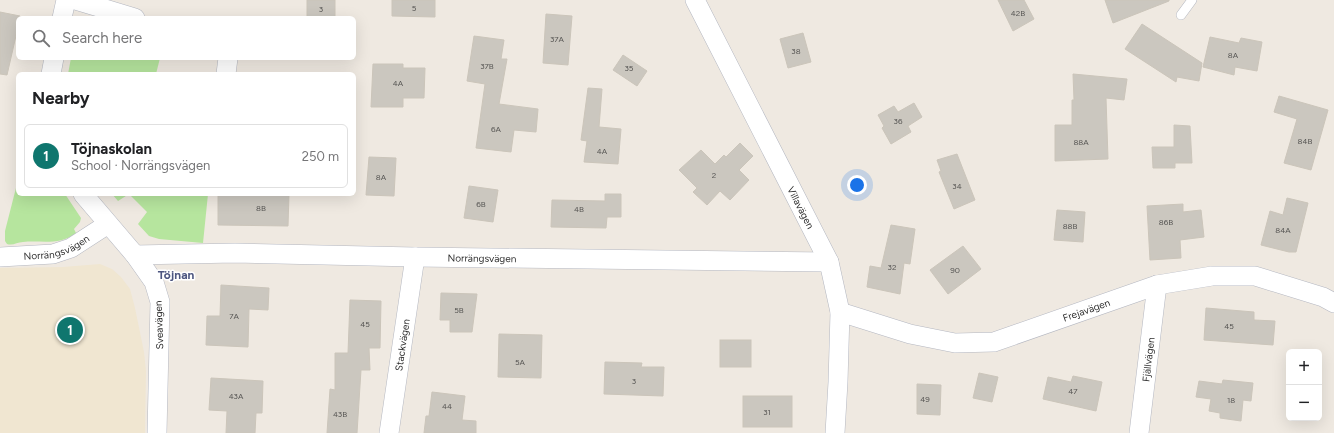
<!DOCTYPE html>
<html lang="en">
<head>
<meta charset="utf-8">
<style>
	:root { --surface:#fff; --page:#f6f6f6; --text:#202124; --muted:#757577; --line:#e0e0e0; --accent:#0f766e }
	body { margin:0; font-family:Figtree,sans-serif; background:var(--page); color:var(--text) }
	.controls { position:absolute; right:12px; bottom:12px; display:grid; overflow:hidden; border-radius:6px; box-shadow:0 4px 16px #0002 }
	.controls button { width:36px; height:36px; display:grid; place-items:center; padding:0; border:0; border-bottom:1px solid var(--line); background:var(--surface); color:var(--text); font:20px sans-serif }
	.you { position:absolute; left:857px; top:185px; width:14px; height:14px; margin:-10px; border:3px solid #fff; border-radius:50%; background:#1a73e8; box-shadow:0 0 0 6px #1a73e833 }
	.badge { display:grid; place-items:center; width:26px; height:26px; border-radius:50%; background:var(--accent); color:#fff; font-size:13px; font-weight:700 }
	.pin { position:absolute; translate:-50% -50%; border:2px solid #fff; box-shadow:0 1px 4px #0006 }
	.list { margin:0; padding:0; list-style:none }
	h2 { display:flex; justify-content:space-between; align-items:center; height:52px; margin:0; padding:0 16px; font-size:17px }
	h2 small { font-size:13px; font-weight:400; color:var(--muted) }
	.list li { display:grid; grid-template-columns:26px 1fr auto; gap:12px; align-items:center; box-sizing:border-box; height:64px; margin:0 8px 8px; padding:0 8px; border:1px solid var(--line); border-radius:6px }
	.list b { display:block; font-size:15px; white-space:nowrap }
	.list p { margin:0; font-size:13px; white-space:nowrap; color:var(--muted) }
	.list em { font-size:13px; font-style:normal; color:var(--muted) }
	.icon { flex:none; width:22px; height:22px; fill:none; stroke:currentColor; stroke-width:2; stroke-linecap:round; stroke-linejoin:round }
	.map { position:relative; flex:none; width:1334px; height:433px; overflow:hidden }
	.search { position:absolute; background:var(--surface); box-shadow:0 4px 16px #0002; left:16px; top:16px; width:340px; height:44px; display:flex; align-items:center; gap:10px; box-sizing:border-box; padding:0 14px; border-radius:6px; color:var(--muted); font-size:15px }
	.panel { position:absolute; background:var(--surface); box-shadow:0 4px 16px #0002; left:16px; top:72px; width:340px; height:124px; border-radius:6px }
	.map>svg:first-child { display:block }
	.education { fill:#f0e6d1 }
	.green { fill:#b6e59e }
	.building { fill:#cbc7bf; stroke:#cbc5ba }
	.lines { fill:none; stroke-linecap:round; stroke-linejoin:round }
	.service-casing { stroke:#b4b7c1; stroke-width:10 }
	.minor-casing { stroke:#b4b7c1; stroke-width:20 }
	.service { stroke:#fff; stroke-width:9 }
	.minor { stroke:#fff; stroke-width:19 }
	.labels { text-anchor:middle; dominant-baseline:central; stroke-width:3; stroke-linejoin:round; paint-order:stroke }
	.number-label { font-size:8px; fill:#555452 }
	.street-label { font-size:10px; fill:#2e2e2e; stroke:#fff }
	.quarter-label { font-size:12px; font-weight:bold; fill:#4d5680; stroke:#fff }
</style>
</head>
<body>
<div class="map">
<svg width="1334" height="433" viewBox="0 0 1334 433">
	<rect width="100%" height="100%" fill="#efe9e1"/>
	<polygon class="education" points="100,264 112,269 121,277 130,289 135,308 144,352 146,371 145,433 0,433 0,268 63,267"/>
	<g class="green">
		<polygon points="71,58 160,58 156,74 68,74"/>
		<path d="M18 180V194H65L81 218 80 222 74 229 76 233C60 246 41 240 23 242 17 242 13 246 7 244L5 241V231Z"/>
		<polygon points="112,194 208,194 203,243 159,239 149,236 138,224 147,212 129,194 118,201"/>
	</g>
	<g class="building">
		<rect x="307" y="0" width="28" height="18"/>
		<polygon points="392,0 435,0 435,17 392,16"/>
		<polygon points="998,0 1024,0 1034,19 1013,31"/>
		<polygon points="1105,0 1169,0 1169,1 1113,23"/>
		<polygon points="0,12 20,16 20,18 18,18 18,27 7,75 0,74"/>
		<polygon points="546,14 572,16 568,65 543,63"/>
		<polygon points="1142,24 1202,63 1199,81 1177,77 1176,82 1125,49"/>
		<polygon points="803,33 811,62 788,68 780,39"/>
		<polygon points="474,36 504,40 501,59 507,59 499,104 538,109 536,132 514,130 511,152 476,148 485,84 467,81"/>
		<polygon points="1210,37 1239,43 1241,38 1262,42 1257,71 1235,67 1234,75 1203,67"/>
		<polygon points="623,55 647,71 637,86 613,70"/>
		<polygon points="373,64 403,64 403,68 425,68 424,98 403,98 403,107 371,107"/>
		<polygon points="1073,74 1127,79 1124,100 1106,98 1108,159 1055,161 1055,125 1072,125 1072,100 1074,100"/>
		<polygon points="588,88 602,89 599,127 621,129 618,164 584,162 587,141 581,140"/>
		<polygon points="1279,96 1328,110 1311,170 1284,163 1297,119 1274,112"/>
		<polygon points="914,103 922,117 908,126 911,132 891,144 882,128 884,126 878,115 894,106 898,112"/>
		<polygon points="1174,125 1190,126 1192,163 1175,163 1175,168 1153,168 1152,147 1174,147"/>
		<polygon points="740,143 753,156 739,170 749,180 730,200 720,191 707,205 693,192 697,188 679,170 701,150 715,164 724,155 726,157"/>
		<polygon points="957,154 975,200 954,209 939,172 941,171 937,160"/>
		<polygon points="369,157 396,158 394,196 366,195"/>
		<polygon points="469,186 498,190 493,222 464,218"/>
		<polygon points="218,194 289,194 288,226 218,225"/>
		<polygon points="605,194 621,194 621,217 607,217 606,228 551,227 552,200 605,201"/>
		<polygon points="1287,198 1308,203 1296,252 1289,252 1261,245 1270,211 1283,215"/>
		<polygon points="1183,204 1183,212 1201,210 1204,237 1180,240 1181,258 1150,260 1147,206"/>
		<polygon points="1057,210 1085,212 1083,242 1054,240"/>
		<polygon points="891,225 915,229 910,264 904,263 900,294 867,287 870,266 881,268"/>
		<polygon points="963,246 981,269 948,294 930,270"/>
		<polygon points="221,285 269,288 268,310 249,309 248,347 206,345 207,316 220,316"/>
		<polygon points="441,293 477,294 472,332 450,332 450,320 440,320"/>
		<polygon points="350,300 381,301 380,348 369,348 370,370 361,370 357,433 327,433 330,389 335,390 335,353 348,353"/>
		<polygon points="1206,308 1254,312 1254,320 1275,321 1273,345 1204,340"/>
		<polygon points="499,334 542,335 541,378 498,377"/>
		<rect x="720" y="340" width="31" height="27"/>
		<polygon points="605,362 642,363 641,367 664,367 663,396 604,394"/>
		<polygon points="979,373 998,377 992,402 973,398"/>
		<polygon points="1073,376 1102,382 1096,411 1043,399 1048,377 1071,382"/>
		<polygon points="211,378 263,381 262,413 256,413 255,433 226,433 227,411 209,410"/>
		<polygon points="1223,380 1253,383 1251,401 1243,400 1241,421 1220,418 1220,413 1209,411 1211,399 1196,397 1199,381 1222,384"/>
		<polygon points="917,384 941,385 940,415 917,414"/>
		<polygon points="432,392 465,396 462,420 476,421 476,433 424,433 426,416 429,416"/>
		<rect x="743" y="396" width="49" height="31"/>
	</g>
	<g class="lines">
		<g class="service-casing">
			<polyline id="service" points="1181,15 1192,0"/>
		</g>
		<g class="minor-casing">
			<g id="minor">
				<polyline points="75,0 135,18"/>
				<path id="s1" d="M695 0 829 262 840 312 838 382 835 433"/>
				<polyline points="62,18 66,0"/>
				<polyline points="51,74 54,58"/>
				<polyline points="226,74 228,58"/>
				<polyline points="83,194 135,255 154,282 160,302 157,433"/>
				<path id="s2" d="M135 255 235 253 415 257 829 262"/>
				<path id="s3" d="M0 257 53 254 71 248 108 224"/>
				<path id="s4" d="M840 312 910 334 955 343 994 342 1157 285 1212 276H1255L1323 297 1334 303"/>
				<path id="s5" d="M389 433 415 257"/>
				<path id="s6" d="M1139 433 1157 285"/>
			</g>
		</g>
		<use href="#service" class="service"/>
		<use href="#minor" class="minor"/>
	</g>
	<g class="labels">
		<g class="number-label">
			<text x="414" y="8">5</text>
			<text x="321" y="9">3</text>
			<text x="1018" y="13">42B</text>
			<text x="557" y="39">37A</text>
			<text x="796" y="51">38</text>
			<text x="1233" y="55">8A</text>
			<text x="487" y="66">37B</text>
			<text x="629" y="68">35</text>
			<text x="398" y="83">4A</text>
			<text x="898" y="121">36</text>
			<text x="496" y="129">6A</text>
			<text x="1305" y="141">84B</text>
			<text x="1081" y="142">88A</text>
			<text x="602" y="151">4A</text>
			<text x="714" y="175">2</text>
			<text x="381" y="177">8A</text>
			<text x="957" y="186">34</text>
			<text x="481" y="204">6B</text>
			<text x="261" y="208">8B</text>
			<text x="579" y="209">4B</text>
			<text x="1166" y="222">86B</text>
			<text x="1070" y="226">88B</text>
			<text x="1283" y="230">84A</text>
			<text x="892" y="267">32</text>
			<text x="955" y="270">90</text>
			<text x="459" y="310">5B</text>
			<text x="234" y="316">7A</text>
			<text x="365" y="324">45</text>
			<text x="1229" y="326">45</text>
			<text x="520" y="362">5A</text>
			<text x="634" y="381">3</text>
			<text x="1073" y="391">47</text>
			<text x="236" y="396">43A</text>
			<text x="925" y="399">49</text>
			<text x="1231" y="400">18</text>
			<text x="447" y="406">44</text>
			<text x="767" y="412">31</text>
			<text x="340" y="414">43B</text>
		</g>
		<g class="street-label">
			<text stroke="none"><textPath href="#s1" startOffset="233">Villavägen</textPath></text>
			<text stroke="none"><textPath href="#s3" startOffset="58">Norrängsvägen</textPath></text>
			<text stroke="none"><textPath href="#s2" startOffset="347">Norrängsvägen</textPath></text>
			<text stroke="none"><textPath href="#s4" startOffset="256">Frejavägen</textPath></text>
			<text transform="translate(159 325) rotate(-92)">Sveavägen</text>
			<text stroke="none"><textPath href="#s5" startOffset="89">Stackvägen</textPath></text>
			<text stroke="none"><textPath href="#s6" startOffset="74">Fjällvägen</textPath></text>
		</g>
		<g class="quarter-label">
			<text x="176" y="275">Töjnan</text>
		</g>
	</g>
</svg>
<div class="controls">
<button>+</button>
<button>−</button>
</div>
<div class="you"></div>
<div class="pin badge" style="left:70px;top:330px">1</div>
<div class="search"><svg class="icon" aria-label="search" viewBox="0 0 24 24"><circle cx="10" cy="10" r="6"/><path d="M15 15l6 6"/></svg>Search here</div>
<section class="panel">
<h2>Nearby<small></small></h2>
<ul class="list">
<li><span class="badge">1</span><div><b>Töjnaskolan</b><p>School · Norrängsvägen</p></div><em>250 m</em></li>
</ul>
</section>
</div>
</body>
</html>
